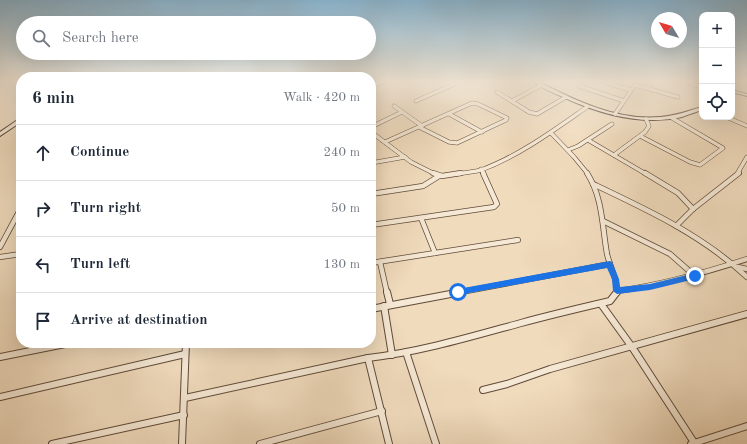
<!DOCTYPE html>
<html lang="en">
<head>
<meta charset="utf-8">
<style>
	:root { --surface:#fff; --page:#f2f2f3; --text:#1f2937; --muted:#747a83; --line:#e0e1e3 }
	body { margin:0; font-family:"Old Standard TT",serif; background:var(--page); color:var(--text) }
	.controls { position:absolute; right:12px; top:12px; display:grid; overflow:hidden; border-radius:8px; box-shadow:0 4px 16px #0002 }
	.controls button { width:36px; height:36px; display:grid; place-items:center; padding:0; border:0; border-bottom:1px solid var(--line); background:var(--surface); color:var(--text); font:20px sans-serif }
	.compass { position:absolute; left:651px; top:12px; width:36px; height:36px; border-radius:50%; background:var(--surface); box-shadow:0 4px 16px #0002; rotate:308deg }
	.stop { position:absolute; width:12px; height:12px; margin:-9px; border:3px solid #1a73e8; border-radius:50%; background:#fff }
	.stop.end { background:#1a73e8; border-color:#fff; box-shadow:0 1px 4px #0008 }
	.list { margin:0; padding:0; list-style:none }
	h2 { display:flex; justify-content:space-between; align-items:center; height:52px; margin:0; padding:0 16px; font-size:17px }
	h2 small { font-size:13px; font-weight:400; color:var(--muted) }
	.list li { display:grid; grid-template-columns:26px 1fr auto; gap:12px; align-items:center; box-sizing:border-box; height:56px; padding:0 16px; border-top:1px solid var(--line) }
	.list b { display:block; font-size:15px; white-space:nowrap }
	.list em { font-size:13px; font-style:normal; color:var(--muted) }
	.icon { flex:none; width:22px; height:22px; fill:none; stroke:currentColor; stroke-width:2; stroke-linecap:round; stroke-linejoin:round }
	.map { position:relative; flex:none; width:747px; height:444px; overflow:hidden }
	.search { position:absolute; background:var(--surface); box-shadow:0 4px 16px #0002; left:16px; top:16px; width:360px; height:44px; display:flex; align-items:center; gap:10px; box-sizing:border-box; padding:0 14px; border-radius:22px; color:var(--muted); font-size:15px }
	.panel { position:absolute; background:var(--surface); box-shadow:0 4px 16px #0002; left:16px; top:72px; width:360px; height:276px; border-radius:16px }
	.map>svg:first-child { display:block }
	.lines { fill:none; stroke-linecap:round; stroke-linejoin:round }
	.street-far2-casing { stroke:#604b3a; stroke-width:4.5 }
	.street-far1-casing { stroke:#604b3a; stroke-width:6 }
	.street-casing { stroke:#604b3a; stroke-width:8 }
	.secondary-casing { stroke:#301b0f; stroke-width:2 }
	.street-far2 { stroke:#f5e8d4; stroke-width:3.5 }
	.street-far1 { stroke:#f5e8d4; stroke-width:4.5 }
	.street { stroke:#f5e8d4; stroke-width:6 }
	.secondary { fill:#f5e8d4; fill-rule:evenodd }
	.route { fill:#1a73e8 }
</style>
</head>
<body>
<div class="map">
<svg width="747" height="444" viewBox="0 0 747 444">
	<rect width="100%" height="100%" fill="#f0dbbd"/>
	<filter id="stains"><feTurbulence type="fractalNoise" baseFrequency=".005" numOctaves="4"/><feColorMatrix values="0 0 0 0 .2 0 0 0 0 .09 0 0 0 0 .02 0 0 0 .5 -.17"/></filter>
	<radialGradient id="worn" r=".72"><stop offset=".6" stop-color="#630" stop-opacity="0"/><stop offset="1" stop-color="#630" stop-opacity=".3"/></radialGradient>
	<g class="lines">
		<g class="street-far2-casing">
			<g id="street-far2">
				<polyline points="601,81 630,90"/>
				<polyline points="683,81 702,87"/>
				<polyline points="371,86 386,81"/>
				<polyline points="579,86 624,101"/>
				<polyline points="647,87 650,81"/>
				<polyline points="497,92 529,112 537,114 566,97"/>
				<polyline points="416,101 461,81"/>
				<polyline points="512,101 542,85"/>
				<polyline points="394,106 422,126"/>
				<polyline points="449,114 482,132"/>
				<polyline points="615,114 635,85 678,97"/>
				<polyline points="726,117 747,126"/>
				<polyline points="371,127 402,112"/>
				<polyline points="371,132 411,162 435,174"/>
				<polyline points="551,133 574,157 588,174"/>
				<polyline points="640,136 690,162 700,165 723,148 672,118"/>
				<polyline points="588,140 646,174"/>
				<polyline points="385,142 472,103 478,104 507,118 506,120 457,143 449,142 419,127"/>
				<polyline points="568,150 578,146 612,124"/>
				<polyline points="614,155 645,132 649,126 646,119"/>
				<polyline points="371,163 405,157"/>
				<polyline points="481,169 484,174"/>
				<path d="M456 174C464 173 473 172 481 170 519 156 554 130 587 107"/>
				<polyline points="737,174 747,157"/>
			</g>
		</g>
		<g class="street-far1-casing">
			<g id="street-far1">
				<polyline points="433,173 442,176 461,173"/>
				<path d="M587 173C603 198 602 226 607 254 610 267 618 280 617 293"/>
				<polyline points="645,173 678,193 693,209"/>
				<path d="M593 184C648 210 702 235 747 277"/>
				<polyline points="371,194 423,186 439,176"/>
				<polyline points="421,218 435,253"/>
				<polyline points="603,221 670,254 695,276"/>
				<polyline points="371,225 494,207 497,204 483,173"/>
				<polyline points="676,226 693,209 739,173"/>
				<polyline points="0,247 21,208"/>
				<polyline points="0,257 21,254"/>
				<polyline points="380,262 387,293"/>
				<polyline points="371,263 518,240"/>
				<polyline points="738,267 747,269"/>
				<path d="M617 291C662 285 704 273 747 259"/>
				<polyline points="456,293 610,264"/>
			</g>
		</g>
		<g class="street-casing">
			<g id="street">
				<polyline points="387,292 390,304"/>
				<polyline points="601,304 632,347 695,444"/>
				<polyline points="384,306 392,355"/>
				<polyline points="371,309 461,292"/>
				<polyline points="406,352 436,444"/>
				<polyline points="0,357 70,343"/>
				<polyline points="368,358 389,444"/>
				<polyline points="483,390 507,384 550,369 747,314"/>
				<polyline points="0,397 185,354"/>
				<path d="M185 398 368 358C420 352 470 337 521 323 550 315 580 308 610 301L617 292"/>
				<polyline points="52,444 184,415"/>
				<polyline points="182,444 186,343"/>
				<polyline points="260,444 382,411"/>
				<polyline points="691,444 747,426"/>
			</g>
		</g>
		<g class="secondary-casing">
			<g id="secondary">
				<path d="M532 81H537C574 100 617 121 660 117 675 116 688 111 702 107V110C695 112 688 115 682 117 642 126 600 114 565 98 554 93 541 88 532 81Z"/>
				<polygon points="732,90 747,94 747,96 732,92"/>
				<polygon points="19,119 21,119 21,122 0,136 0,132"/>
			</g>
		</g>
		<use href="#street-far2" class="street-far2"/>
		<use href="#street-far1" class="street-far1"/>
		<use href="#street" class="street"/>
		<use href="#secondary" class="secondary"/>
	</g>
	<linearGradient id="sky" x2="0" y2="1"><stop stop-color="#89b7d4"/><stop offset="0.57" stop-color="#f8efe1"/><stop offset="1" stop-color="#f8efe1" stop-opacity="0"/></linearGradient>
	<rect width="747" height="143" fill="url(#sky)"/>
	<polygon class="route" points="610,261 612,262 619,279 620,287 650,284 695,273 699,276 695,279 650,290 617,294 613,291 612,279 607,268 458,295 454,292 458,289"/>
	<rect width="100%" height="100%" filter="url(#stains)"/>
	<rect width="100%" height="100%" fill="url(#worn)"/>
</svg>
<div class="controls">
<button>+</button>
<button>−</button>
<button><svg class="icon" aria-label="locate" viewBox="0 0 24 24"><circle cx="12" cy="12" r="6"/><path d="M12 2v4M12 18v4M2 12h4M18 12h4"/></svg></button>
</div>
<svg class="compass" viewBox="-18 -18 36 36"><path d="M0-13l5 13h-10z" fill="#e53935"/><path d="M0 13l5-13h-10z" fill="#747a83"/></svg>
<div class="stop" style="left:458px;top:292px"></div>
<div class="stop end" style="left:695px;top:276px"></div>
<div class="search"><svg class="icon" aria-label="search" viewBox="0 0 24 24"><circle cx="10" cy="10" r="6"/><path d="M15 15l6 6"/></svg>Search here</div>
<section class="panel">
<h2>6 min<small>Walk · 420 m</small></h2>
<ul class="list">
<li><svg class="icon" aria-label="ahead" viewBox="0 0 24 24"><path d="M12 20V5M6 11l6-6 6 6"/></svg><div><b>Continue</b></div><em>240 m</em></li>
<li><svg class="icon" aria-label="right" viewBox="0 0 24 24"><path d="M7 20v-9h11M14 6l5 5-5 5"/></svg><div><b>Turn right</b></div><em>50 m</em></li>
<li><svg class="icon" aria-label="left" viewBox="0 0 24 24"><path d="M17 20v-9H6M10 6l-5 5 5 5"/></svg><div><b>Turn left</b></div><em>130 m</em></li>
<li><svg class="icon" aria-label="arrive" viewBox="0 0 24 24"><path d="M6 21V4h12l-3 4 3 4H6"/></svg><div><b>Arrive at destination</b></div></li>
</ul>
</section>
</div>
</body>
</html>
